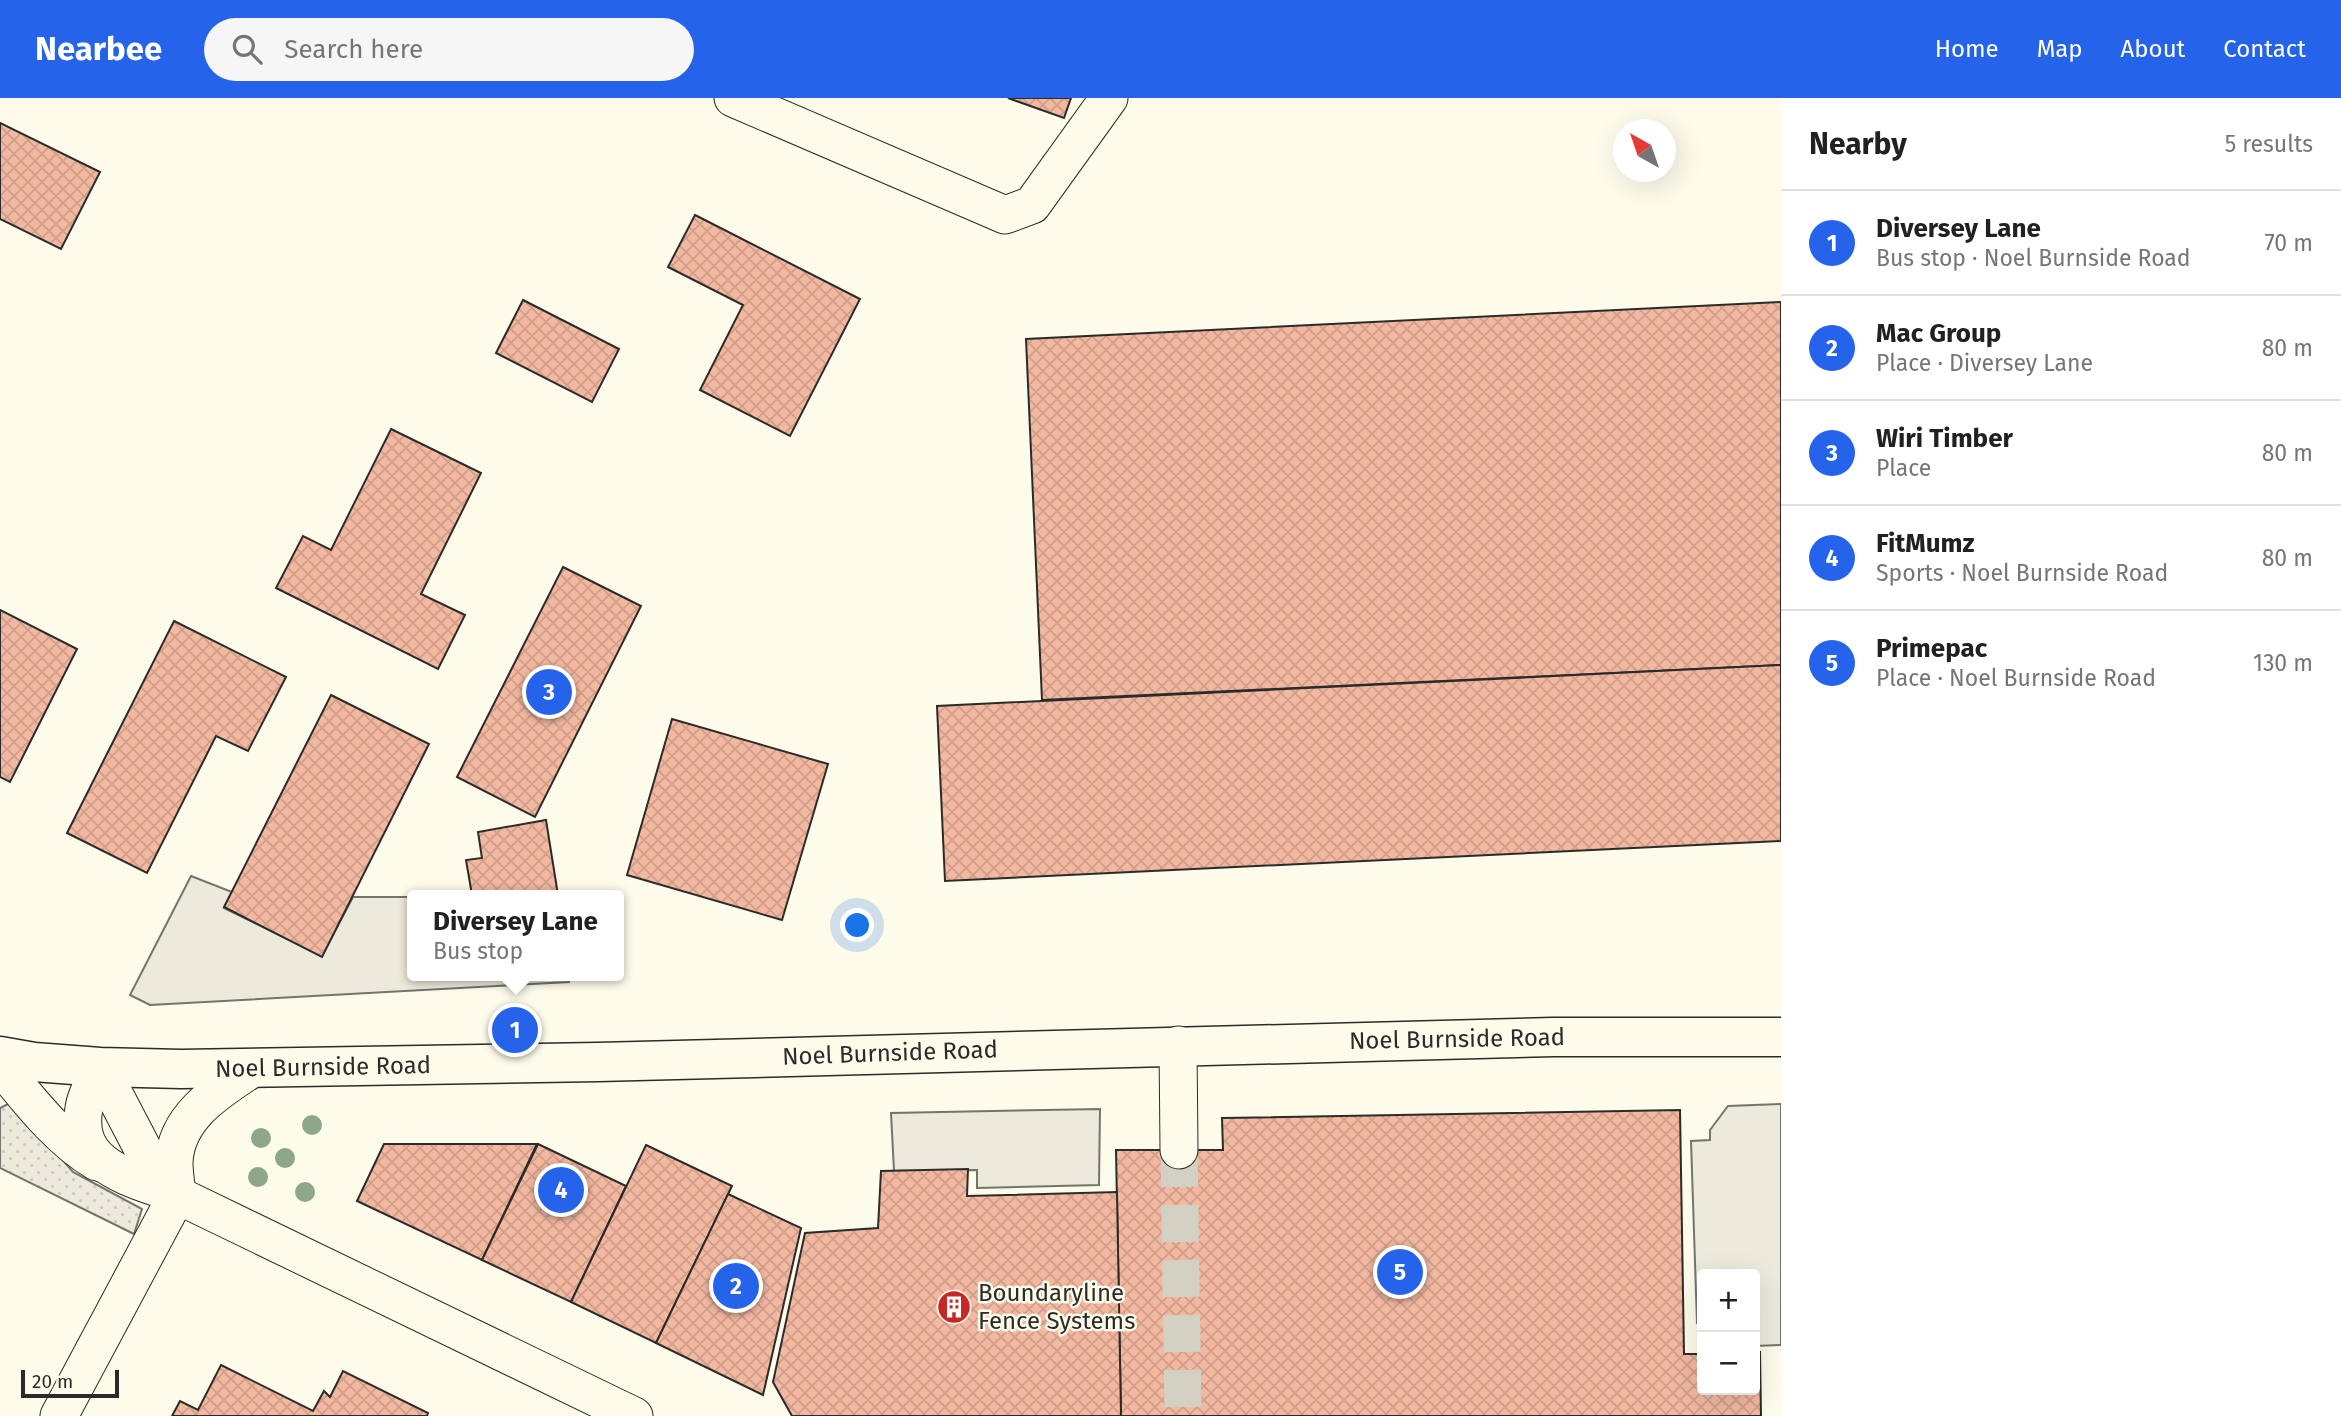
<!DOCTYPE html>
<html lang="en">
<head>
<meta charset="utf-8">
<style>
	:root { --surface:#fff; --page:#f6f6f6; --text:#202124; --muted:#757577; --line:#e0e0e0; --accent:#2563eb }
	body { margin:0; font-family:"Fira Sans",sans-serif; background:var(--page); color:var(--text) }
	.controls { position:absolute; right:21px; bottom:21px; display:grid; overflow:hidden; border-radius:7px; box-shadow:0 7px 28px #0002 }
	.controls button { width:63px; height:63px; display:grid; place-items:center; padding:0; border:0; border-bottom:2px solid var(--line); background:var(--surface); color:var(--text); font:35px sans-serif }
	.compass { position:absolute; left:1613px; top:21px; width:63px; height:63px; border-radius:50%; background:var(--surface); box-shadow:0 7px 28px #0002; rotate:320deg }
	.scale { position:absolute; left:21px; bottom:18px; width:98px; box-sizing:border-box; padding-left:7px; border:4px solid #2b2b2b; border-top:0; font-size:19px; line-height:24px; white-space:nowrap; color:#2b2b2b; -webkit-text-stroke:5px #fdfbea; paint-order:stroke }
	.you { position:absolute; left:858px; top:828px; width:24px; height:24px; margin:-18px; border:5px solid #fff; border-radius:50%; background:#1a73e8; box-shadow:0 0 0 10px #1a73e833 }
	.badge { display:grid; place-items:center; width:46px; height:46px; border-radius:50%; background:var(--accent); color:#fff; font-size:23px; font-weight:700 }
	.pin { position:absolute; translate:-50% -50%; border:4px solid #fff; box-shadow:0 2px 7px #0006 }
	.popup { position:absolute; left:407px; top:792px; width:217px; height:91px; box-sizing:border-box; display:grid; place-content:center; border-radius:7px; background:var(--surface); filter:drop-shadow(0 2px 5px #0005); font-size:23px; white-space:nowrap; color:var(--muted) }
	.popup b { font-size:26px; color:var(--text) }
	.popup::after { content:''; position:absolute; left:50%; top:100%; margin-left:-14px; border:14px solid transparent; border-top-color:var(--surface) }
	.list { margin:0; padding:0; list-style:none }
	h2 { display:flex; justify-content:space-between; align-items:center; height:91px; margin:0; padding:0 28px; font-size:30px }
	h2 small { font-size:23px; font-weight:400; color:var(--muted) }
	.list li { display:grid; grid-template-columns:46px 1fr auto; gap:21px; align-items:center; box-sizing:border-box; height:105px; padding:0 28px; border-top:2px solid var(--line) }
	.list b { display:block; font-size:26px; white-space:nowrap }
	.list p { margin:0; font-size:23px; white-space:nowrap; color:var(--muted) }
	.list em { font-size:23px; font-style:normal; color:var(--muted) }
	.icon { flex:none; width:38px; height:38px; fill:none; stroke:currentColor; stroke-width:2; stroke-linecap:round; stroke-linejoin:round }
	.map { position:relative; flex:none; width:1781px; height:1318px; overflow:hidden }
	header { display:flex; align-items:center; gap:42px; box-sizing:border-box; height:98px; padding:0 35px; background:var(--accent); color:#fff }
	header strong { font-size:33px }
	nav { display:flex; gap:38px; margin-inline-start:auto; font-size:24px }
	.search { width:490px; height:63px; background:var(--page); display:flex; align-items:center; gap:18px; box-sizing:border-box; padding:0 24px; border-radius:38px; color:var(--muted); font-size:26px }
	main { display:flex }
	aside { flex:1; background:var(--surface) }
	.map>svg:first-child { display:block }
	.green { fill:url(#green-dots); stroke:#74746e; stroke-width:2 }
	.parking { fill:#eceadb; stroke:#74746e; stroke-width:2 }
	.building { fill:url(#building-cross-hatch); stroke:#2b2b2b; stroke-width:2 }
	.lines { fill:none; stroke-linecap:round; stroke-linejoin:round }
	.minor-tunnel { stroke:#d3d1c4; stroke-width:37; stroke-dasharray:37 18; stroke-linecap:butt }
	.minor-casing { stroke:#2b2b2b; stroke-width:39 }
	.major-casing { stroke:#2b2b2b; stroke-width:41 }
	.minor { stroke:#fdfbea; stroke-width:37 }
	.major { stroke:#fdfbea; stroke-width:38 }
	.tree { fill:#8ea78a }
	.labels { text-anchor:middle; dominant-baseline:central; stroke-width:5; stroke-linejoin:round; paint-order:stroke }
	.street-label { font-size:24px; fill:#2b2b2b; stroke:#fdfbea }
	.poi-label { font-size:24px; fill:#2b2b2b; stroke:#fdfbea; text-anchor:start }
</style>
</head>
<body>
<header>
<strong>Nearbee</strong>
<div class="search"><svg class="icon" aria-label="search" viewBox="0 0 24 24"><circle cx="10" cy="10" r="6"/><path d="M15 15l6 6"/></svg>Search here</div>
<nav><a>Home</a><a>Map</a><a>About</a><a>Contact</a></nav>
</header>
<main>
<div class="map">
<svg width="1781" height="1318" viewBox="0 0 1781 1318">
	<defs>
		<pattern id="green-dots" width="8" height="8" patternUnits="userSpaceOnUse" patternTransform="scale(1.75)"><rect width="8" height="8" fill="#ecebdb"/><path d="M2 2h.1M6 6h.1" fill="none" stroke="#cbcabc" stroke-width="1.8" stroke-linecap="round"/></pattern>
		<pattern id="building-cross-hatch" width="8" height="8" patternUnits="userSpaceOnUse" patternTransform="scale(1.75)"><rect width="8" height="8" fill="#f2b8a0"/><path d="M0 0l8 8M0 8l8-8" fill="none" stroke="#d09e8a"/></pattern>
	</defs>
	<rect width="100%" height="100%" fill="#fdfbea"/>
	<polygon class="green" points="12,1004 73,1074 142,1111 134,1136 0,1070 0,1010"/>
	<g class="parking">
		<polygon points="191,778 232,794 224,810 322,858 353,799 412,799 412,878 568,878 569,884 150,907 130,897"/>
		<polygon points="1781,1006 1781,1247 1755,1248 1755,1176 1702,1176 1702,1225 1697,1225 1691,1043 1710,1042 1710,1032 1728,1008"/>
		<polygon points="1100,1011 1099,1087 977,1090 977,1072 894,1073 891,1015"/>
	</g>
	<g class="building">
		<polygon points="1008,0 1071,0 1064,20"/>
		<polygon points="0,25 100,74 61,151 0,121"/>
		<polygon points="695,117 860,201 790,338 700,292 743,207 668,169"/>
		<polygon points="523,202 619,251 592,304 496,255"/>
		<polygon points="1781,204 1781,567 1042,602 1026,241"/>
		<polygon points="391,331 481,375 421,496 465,517 438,571 276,490 303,438 331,452"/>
		<polygon points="563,469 641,508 535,719 457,679"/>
		<polygon points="0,512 77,551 10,684 0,679"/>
		<polygon points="174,523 286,579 248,653 216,638 147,775 67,735"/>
		<polygon points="1781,567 1781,743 945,783 937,608"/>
		<polygon points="331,597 429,646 322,859 224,809"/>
		<polygon points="672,621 828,666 782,822 627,777"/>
		<polygon points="546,722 558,797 472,797 466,762 482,760 478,734"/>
		<polygon points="1680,1012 1684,1256 1702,1256 1702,1292 1755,1292 1755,1254 1760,1254 1761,1318 1121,1318 1116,1052 1223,1052 1222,1020"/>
		<polygon points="384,1046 537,1046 482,1162 357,1103"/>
		<polygon points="538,1046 626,1088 571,1204 482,1162"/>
		<polygon points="646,1047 732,1088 656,1245 571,1204"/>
		<polygon points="968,1071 967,1098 1117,1094 1121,1318 792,1318 773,1284 805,1135 878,1130 881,1073"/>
		<polygon points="728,1096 801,1130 763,1297 656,1245"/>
		<polygon points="221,1267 313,1313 324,1293 330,1299 343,1273 428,1315 427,1318 172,1318 180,1303 198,1312"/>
	</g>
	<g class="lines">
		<polyline class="minor-tunnel" points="1179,1052 1183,1318"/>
		<g class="minor-casing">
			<g id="minor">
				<polyline points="733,0 1005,117 1032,107 1109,0"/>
				<polyline points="1178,947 1179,1052"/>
				<path d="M0 967C28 1001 58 1041 97 1064"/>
				<path d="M100 969C95 982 86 996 84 1010 73 1070 134 1080 177 1097L634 1318"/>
				<polyline points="100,969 148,1061 176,1097"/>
				<path d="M59 1318 177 1097C176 1086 174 1075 174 1064 176 1018 218 993 253 970"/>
			</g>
		</g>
		<g class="major-casing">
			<polyline id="major" points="0,958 34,964 100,969 181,971 598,964 1553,939 1781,939"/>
		</g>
		<use href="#minor" class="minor"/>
		<use href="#major" class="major"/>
	</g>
	<g class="tree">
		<circle cx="312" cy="1027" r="10"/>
		<circle cx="261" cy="1040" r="10"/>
		<circle cx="285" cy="1060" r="10"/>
		<circle cx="258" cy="1079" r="10"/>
		<circle cx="305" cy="1094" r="10"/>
	</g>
	<defs>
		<g id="building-disc" transform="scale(1.75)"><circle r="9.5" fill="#c62828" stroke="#fdfbea"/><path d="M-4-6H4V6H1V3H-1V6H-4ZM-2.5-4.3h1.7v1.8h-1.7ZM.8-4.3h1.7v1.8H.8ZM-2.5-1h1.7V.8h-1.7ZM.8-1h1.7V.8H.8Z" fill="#fff"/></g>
	</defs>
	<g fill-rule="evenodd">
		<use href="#building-disc" x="954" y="1209"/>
	</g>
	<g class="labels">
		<g class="street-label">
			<text transform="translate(1457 941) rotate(-1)">Noel Burnside Road</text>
			<text transform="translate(890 955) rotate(-2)">Noel Burnside Road</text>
			<text transform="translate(323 969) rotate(-1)">Noel Burnside Road</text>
		</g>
		<g class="poi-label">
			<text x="978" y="1195">Boundaryline<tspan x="978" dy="28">Fence Systems</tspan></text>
		</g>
	</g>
</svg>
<div class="controls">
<button>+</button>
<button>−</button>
</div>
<svg class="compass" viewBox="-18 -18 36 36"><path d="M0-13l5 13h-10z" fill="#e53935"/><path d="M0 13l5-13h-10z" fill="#757577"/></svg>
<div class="scale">20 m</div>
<div class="you"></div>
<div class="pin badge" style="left:515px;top:932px">1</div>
<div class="popup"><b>Diversey Lane</b>Bus stop</div>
<div class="pin badge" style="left:736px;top:1188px">2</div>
<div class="pin badge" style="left:549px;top:594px">3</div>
<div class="pin badge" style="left:561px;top:1092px">4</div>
<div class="pin badge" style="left:1400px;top:1174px">5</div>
</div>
<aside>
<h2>Nearby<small>5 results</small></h2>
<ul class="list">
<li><span class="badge">1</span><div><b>Diversey Lane</b><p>Bus stop · Noel Burnside Road</p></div><em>70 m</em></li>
<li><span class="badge">2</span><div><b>Mac Group</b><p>Place · Diversey Lane</p></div><em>80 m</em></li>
<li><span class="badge">3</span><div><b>Wiri Timber</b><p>Place</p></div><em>80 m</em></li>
<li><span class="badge">4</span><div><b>FitMumz</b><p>Sports · Noel Burnside Road</p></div><em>80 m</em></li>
<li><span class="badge">5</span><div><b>Primepac</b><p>Place · Noel Burnside Road</p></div><em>130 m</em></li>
</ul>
</aside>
</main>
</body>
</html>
